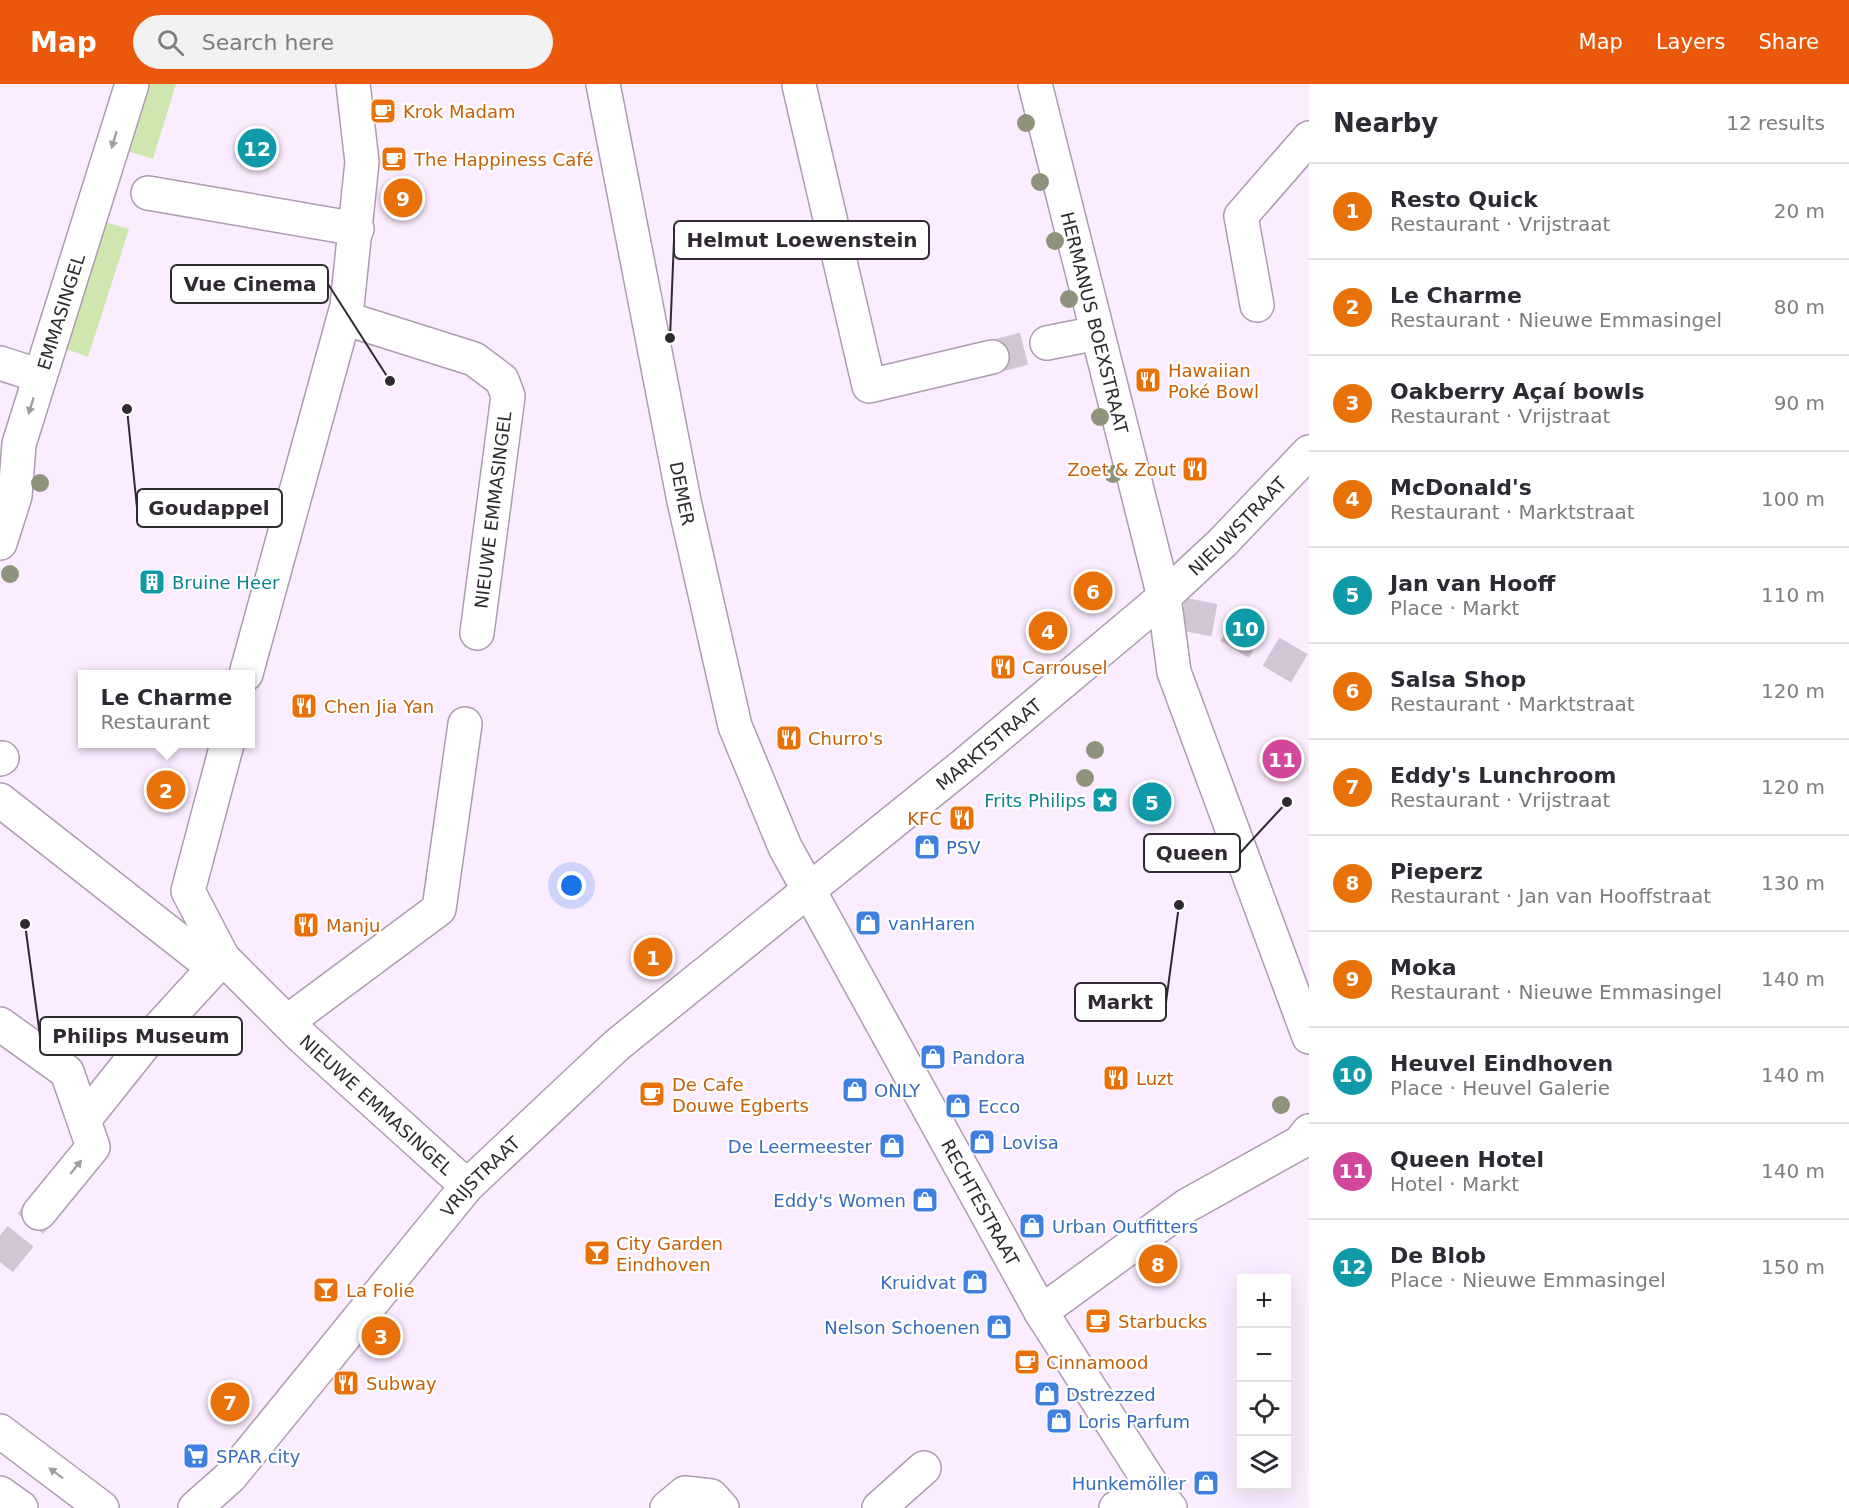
<!DOCTYPE html>
<html lang="en">
<head>
<meta charset="utf-8">
<style>
	:root { --surface:#fff; --page:#f2f2f3; --text:#2b2b33; --muted:#7c7c81; --line:#e1e1e2; --accent:#ea580c }
	body { margin:0; font-family:"DejaVu Sans",sans-serif; background:var(--page); color:var(--text) }
	.controls { position:absolute; right:18px; bottom:18px; display:grid; overflow:hidden; border-radius:0px; box-shadow:0 6px 24px #0002 }
	.controls button { width:54px; height:54px; display:grid; place-items:center; padding:0; border:0; border-bottom:2px solid var(--line); background:var(--surface); color:var(--text); font:30px sans-serif }
	.you { position:absolute; left:572px; top:802px; width:21px; height:21px; margin:-15px; border:4px solid #fff; border-radius:50%; background:#1a73e8; box-shadow:0 0 0 9px #1a73e833 }
	.badge { display:grid; place-items:center; width:39px; height:39px; border-radius:50%; background:var(--accent); color:#fff; font-size:20px; font-weight:700 }
	.pin { position:absolute; translate:-50% -50%; border:3px solid #fff; box-shadow:0 2px 6px #0006 }
	.popup { position:absolute; left:78px; top:586px; width:177px; height:78px; box-sizing:border-box; display:grid; place-content:center; border-radius:0px; background:var(--surface); filter:drop-shadow(0 2px 4px #0005); font-size:20px; white-space:nowrap; color:var(--muted) }
	.popup b { font-size:22px; color:var(--text) }
	.popup::after { content:''; position:absolute; left:50%; top:100%; margin-left:-12px; border:12px solid transparent; border-top-color:var(--surface) }
	.list { margin:0; padding:0; list-style:none }
	h2 { display:flex; justify-content:space-between; align-items:center; height:78px; margin:0; padding:0 24px; font-size:26px }
	h2 small { font-size:20px; font-weight:400; color:var(--muted) }
	.list li { display:grid; grid-template-columns:39px 1fr auto; gap:18px; align-items:center; box-sizing:border-box; height:96px; padding:0 24px; border-top:2px solid var(--line) }
	.list b { display:block; font-size:22px; white-space:nowrap }
	.list p { margin:0; font-size:20px; white-space:nowrap; color:var(--muted) }
	.list em { font-size:20px; font-style:normal; color:var(--muted) }
	.icon { flex:none; width:33px; height:33px; fill:none; stroke:currentColor; stroke-width:2; stroke-linecap:round; stroke-linejoin:round }
	.map { position:relative; flex:none; width:1309px; height:1424px; overflow:hidden }
	header { display:flex; align-items:center; gap:36px; box-sizing:border-box; height:84px; padding:0 30px; background:var(--accent); color:#fff }
	header strong { font-size:28px }
	nav { display:flex; gap:33px; margin-inline-start:auto; font-size:21px }
	.search { width:420px; height:54px; background:var(--page); display:flex; align-items:center; gap:15px; box-sizing:border-box; padding:0 21px; border-radius:33px; color:var(--muted); font-size:22px }
	main { display:flex }
	aside { flex:1; background:var(--surface) }
	.map>svg:first-child { display:block }
	.green { fill:#cee7af }
	.lines { fill:none; stroke-linecap:round; stroke-linejoin:round }
	.minor-tunnel { stroke:#d3c5d6; stroke-width:33; stroke-dasharray:33 16; stroke-linecap:butt }
	.minor-casing { stroke:#ae9bb1; stroke-width:36 }
	.minor { stroke:#fff; stroke-width:33 }
	.tree { fill:#8f937b }
	.oneway { fill:#a29fa3 }
	.labels { text-anchor:middle; dominant-baseline:central; stroke-width:4.5; stroke-linejoin:round; paint-order:stroke }
	.food-label { font-size:18px; fill:#c56008; stroke:#fff; text-anchor:start }
	.street-label { font-size:18px; fill:#302932; stroke:#fff }
	.culture-label { font-size:18px; fill:#0d838f; stroke:#fff; text-anchor:start }
	.shop-label { font-size:18px; fill:#366cbe; stroke:#fff; text-anchor:start }
	.leader { fill:none; stroke:#302932; stroke-width:2 }
	.callout-dot { fill:#302932; stroke:#fff; stroke-width:2 }
	.callout { fill:#fff; stroke:#302932; stroke-width:2 }
	.callout-label { font-size:20px; text-anchor:middle; font-weight:bold; fill:#302932 }
</style>
</head>
<body>
<header>
<strong>Map</strong>
<div class="search"><svg class="icon" aria-label="search" viewBox="0 0 24 24"><circle cx="10" cy="10" r="6"/><path d="M15 15l6 6"/></svg>Search here</div>
<nav><a>Map</a><a>Layers</a><a>Share</a></nav>
</header>
<main>
<div class="map">
<svg width="1309" height="1424" viewBox="0 0 1309 1424">
	<rect width="100%" height="100%" fill="#fcecff"/>
	<g class="green">
		<polygon points="149,0 176,0 153,75 128,67"/>
		<polygon points="105,138 129,145 88,273 64,264"/>
	</g>
	<g class="lines">
		<g class="minor-tunnel">
			<polyline points="992,273 1047,259"/>
			<polyline points="1182,530 1219,537 1309,590"/>
			<polyline points="0,1178 39,1129"/>
		</g>
		<g class="minor-casing">
			<g id="minor">
				<path id="s1" d="M603 0 684 417 735 642 785 763 1041 1228 1153 1403 1170 1424"/>
				<path id="s2" d="M1035 0 1164 513 1174 588 1309 953"/>
				<polyline points="799,1 869,302 992,273"/>
				<polyline points="148,109 357,145"/>
				<polyline points="1257,221 1241,132 1309,54"/>
				<polyline points="344,234 474,275 502,296 508,312 477,549"/>
				<polyline points="1047,259 1097,249"/>
				<polyline points="0,279 40,292"/>
				<path id="s3" d="M0 459 15 412 19 360 132 0"/>
				<polyline points="246,590 347,222 362,78 353,0"/>
				<path id="s4" d="M227 660 188 807 223 874 302 953 467 1102"/>
				<polyline points="0,675 2,674"/>
				<polyline points="0,716 214,884"/>
				<polyline points="287,938 439,825 465,640"/>
				<polyline points="0,940 67,988 93,1063 39,1129"/>
				<polyline points="84,1036 147,957 223,874"/>
				<polyline points="1041,1228 1186,1122 1299,1059 1309,1047"/>
				<polyline points="0,1347 102,1424"/>
				<polyline points="0,1409 21,1424"/>
				<path id="s5" d="M195 1424 230 1393 467 1102 617 961 965 680 1164 513 1222 459 1309 368"/>
				<polyline points="667,1424 685,1409 711,1412 722,1424"/>
				<polyline points="879,1424 924,1384"/>
				<polyline points="1116,1424 1153,1403"/>
			</g>
		</g>
		<use href="#minor" class="minor"/>
	</g>
	<g class="tree">
		<circle cx="1026" cy="39" r="9"/>
		<circle cx="1040" cy="98" r="9"/>
		<circle cx="1055" cy="157" r="9"/>
		<circle cx="1069" cy="215" r="9"/>
		<circle cx="1100" cy="333" r="9"/>
		<circle cx="1113" cy="390" r="9"/>
		<circle cx="40" cy="399" r="9"/>
		<circle cx="10" cy="490" r="9"/>
		<circle cx="1095" cy="666" r="9"/>
		<circle cx="1085" cy="694" r="9"/>
		<circle cx="1281" cy="1021" r="9"/>
	</g>
	<defs><path id="oneway-solid" d="M-6-.8H1V-3.2L6.5 0L1 3.2V.8H-6Z" transform="scale(1.5)"/></defs>
	<g class="oneway">
		<use href="#oneway-solid" transform="translate(114 56) rotate(107)"/>
		<use href="#oneway-solid" transform="translate(31 322) rotate(107)"/>
		<use href="#oneway-solid" transform="translate(76 1083) rotate(-51)"/>
		<use href="#oneway-solid" transform="translate(56 1389) rotate(-143)"/>
	</g>
	<defs>
		<g id="cafe-square" transform="scale(1.35)"><rect x="-9" y="-9" width="18" height="18" rx="4" fill="#e8710a" stroke="#fff"/><path d="M-5.5-4.5H6V0H3Q3 3.5 0 3.5H-2.5Q-5.5 3.5-5.5 0ZM3-3.2v2h1.7v-2ZM-6 4.5H4V6H-6Z" fill="#fff"/></g>
		<g id="restaurant-square" transform="scale(1.35)"><rect x="-9" y="-9" width="18" height="18" rx="4" fill="#e8710a" stroke="#fff"/><path d="M-5-6h1v4h1v-4h1v4h1v-4h1v5L-1.5 .5V6h-2V.5L-5-1ZM5-6V6H3V1.5H1.5Q1.5-4 5-6Z" fill="#fff"/></g>
		<g id="building-square" transform="scale(1.35)"><rect x="-9" y="-9" width="18" height="18" rx="4" fill="#0f9aa8" stroke="#fff"/><path d="M-4-6H4V6H1V3H-1V6H-4ZM-2.5-4.3h1.7v1.8h-1.7ZM.8-4.3h1.7v1.8H.8ZM-2.5-1h1.7V.8h-1.7ZM.8-1h1.7V.8H.8Z" fill="#fff"/></g>
		<g id="sight-square" transform="scale(1.35)"><rect x="-9" y="-9" width="18" height="18" rx="4" fill="#0f9aa8" stroke="#fff"/><path d="M0-6L1.8-2.2L6-1.7L2.9 1.2L3.7 5.4L0 3.3L-3.7 5.4L-2.9 1.2L-6-1.7L-1.8-2.2Z" fill="#fff"/></g>
		<g id="shop-square" transform="scale(1.35)"><rect x="-9" y="-9" width="18" height="18" rx="4" fill="#3f7fe0" stroke="#fff"/><path d="M-5-2.5h2.3a2.7 3.5 0 0 1 5.4 0H5L5.5 6h-11ZM-1.5-2.5h3a1.5 2.3 0 0 0-3 0Z" fill="#fff"/></g>
		<g id="bar-square" transform="scale(1.35)"><rect x="-9" y="-9" width="18" height="18" rx="4" fill="#e8710a" stroke="#fff"/><path d="M-6-5H6L.8 .8V4.5H3.5V6h-7V4.5H-.8V.8Z" fill="#fff"/></g>
		<g id="supermarket-square" transform="scale(1.35)"><rect x="-9" y="-9" width="18" height="18" rx="4" fill="#3f7fe0" stroke="#fff"/><path d="M-6-5.5h2.5l.6 2H6L4.5 2H-2.5L-4.4-4H-6ZM-1.5 3.2a1.3 1.3 0 1 0 .1 0ZM3 3.2a1.3 1.3 0 1 0 .1 0Z" fill="#fff"/></g>
	</defs>
	<g fill-rule="evenodd">
		<use href="#cafe-square" x="383" y="27"/>
		<use href="#cafe-square" x="394" y="75"/>
		<use href="#restaurant-square" x="1148" y="296"/>
		<use href="#restaurant-square" x="1195" y="385"/>
		<use href="#building-square" x="152" y="498"/>
		<use href="#restaurant-square" x="1003" y="583"/>
		<use href="#restaurant-square" x="304" y="622"/>
		<use href="#restaurant-square" x="789" y="654"/>
		<use href="#sight-square" x="1105" y="716"/>
		<use href="#restaurant-square" x="962" y="734"/>
		<use href="#shop-square" x="927" y="763"/>
		<use href="#shop-square" x="868" y="839"/>
		<use href="#restaurant-square" x="306" y="841"/>
		<use href="#shop-square" x="933" y="973"/>
		<use href="#restaurant-square" x="1116" y="994"/>
		<use href="#shop-square" x="855" y="1006"/>
		<use href="#cafe-square" x="652" y="1010"/>
		<use href="#shop-square" x="958" y="1022"/>
		<use href="#shop-square" x="982" y="1058"/>
		<use href="#shop-square" x="892" y="1062"/>
		<use href="#shop-square" x="925" y="1116"/>
		<use href="#shop-square" x="1032" y="1142"/>
		<use href="#bar-square" x="597" y="1169"/>
		<use href="#shop-square" x="975" y="1198"/>
		<use href="#bar-square" x="326" y="1206"/>
		<use href="#cafe-square" x="1098" y="1237"/>
		<use href="#shop-square" x="999" y="1243"/>
		<use href="#cafe-square" x="1027" y="1278"/>
		<use href="#restaurant-square" x="346" y="1299"/>
		<use href="#shop-square" x="1047" y="1310"/>
		<use href="#shop-square" x="1059" y="1337"/>
		<use href="#supermarket-square" x="196" y="1372"/>
		<use href="#shop-square" x="1206" y="1399"/>
	</g>
	<g class="labels">
		<g class="food-label">
			<text x="403" y="27">Krok Madam</text>
			<text x="414" y="75">The Happiness Café</text>
			<text x="1168" y="286">Hawaiian<tspan x="1168" dy="21">Poké Bowl</tspan></text>
			<text x="1176" y="385" text-anchor="end">Zoet &amp; Zout</text>
			<text x="1022" y="583">Carrousel</text>
			<text x="324" y="622">Chen Jia Yan</text>
			<text x="808" y="654">Churro's</text>
			<text x="942" y="734" text-anchor="end">KFC</text>
			<text x="326" y="841">Manju</text>
			<text x="1136" y="994">Luzt</text>
			<text x="672" y="1000">De Cafe<tspan x="672" dy="21">Douwe Egberts</tspan></text>
			<text x="616" y="1159">City Garden<tspan x="616" dy="21">Eindhoven</tspan></text>
			<text x="346" y="1206">La Folie</text>
			<text x="1118" y="1237">Starbucks</text>
			<text x="1046" y="1278">Cinnamood</text>
			<text x="366" y="1299">Subway</text>
		</g>
		<g class="street-label">
			<text stroke="none"><textPath href="#s3" startOffset="240">EMMASINGEL</textPath></text>
			<text stroke="none"><textPath href="#s2" startOffset="246">HERMANUS BOEXSTRAAT</textPath></text>
			<text stroke="none"><textPath href="#s1" startOffset="417">DEMER</textPath></text>
			<text transform="translate(493 426) rotate(-83)">NIEUWE EMMASINGEL</text>
			<text stroke="none"><textPath href="#s5" startOffset="1437">NIEUWSTRAAT</textPath></text>
			<text stroke="none"><textPath href="#s5" startOffset="1106">MARKTSTRAAT</textPath></text>
			<text stroke="none"><textPath href="#s4" startOffset="440">NIEUWE EMMASINGEL</textPath></text>
			<text stroke="none"><textPath href="#s5" startOffset="438">VRIJSTRAAT</textPath></text>
			<text stroke="none"><textPath href="#s1" startOffset="1192">RECHTESTRAAT</textPath></text>
		</g>
		<g class="culture-label">
			<text x="172" y="498">Bruine Heer</text>
			<text x="1086" y="716" text-anchor="end">Frits Philips</text>
		</g>
		<g class="shop-label">
			<text x="946" y="763">PSV</text>
			<text x="888" y="839">vanHaren</text>
			<text x="952" y="973">Pandora</text>
			<text x="874" y="1006">ONLY</text>
			<text x="978" y="1022">Ecco</text>
			<text x="1002" y="1058">Lovisa</text>
			<text x="872" y="1062" text-anchor="end">De Leermeester</text>
			<text x="906" y="1116" text-anchor="end">Eddy's Women</text>
			<text x="1052" y="1142">Urban Outfitters</text>
			<text x="956" y="1198" text-anchor="end">Kruidvat</text>
			<text x="980" y="1243" text-anchor="end">Nelson Schoenen</text>
			<text x="1066" y="1310">Dstrezzed</text>
			<text x="1078" y="1337">Loris Parfum</text>
			<text x="216" y="1372">SPAR city</text>
			<text x="1186" y="1399" text-anchor="end">Hunkemöller</text>
		</g>
	</g>
	<path class="leader" d="M670 254L674 156M390 297L328 200M127 325L137 424M1287 718L1240 769M1179 821L1166 918M25 840L40 952"/>
	<g class="callout-dot">
		<circle cx="670" cy="254" r="6"/>
		<circle cx="390" cy="297" r="6"/>
		<circle cx="127" cy="325" r="6"/>
		<circle cx="1287" cy="718" r="6"/>
		<circle cx="1179" cy="821" r="6"/>
		<circle cx="25" cy="840" r="6"/>
	</g>
	<g class="callout">
		<rect x="674" y="137" width="255" height="38" rx="6"/>
		<rect x="171" y="181" width="157" height="38" rx="6"/>
		<rect x="137" y="405" width="145" height="38" rx="6"/>
		<rect x="1144" y="750" width="96" height="38" rx="6"/>
		<rect x="1075" y="899" width="91" height="38" rx="6"/>
		<rect x="40" y="933" width="202" height="38" rx="6"/>
	</g>
	<g class="callout-label">
		<text x="802" y="163">Helmut Loewenstein</text>
		<text x="250" y="207">Vue Cinema</text>
		<text x="209" y="431">Goudappel</text>
		<text x="1192" y="776">Queen</text>
		<text x="1120" y="925">Markt</text>
		<text x="141" y="959">Philips Museum</text>
	</g>
</svg>
<div class="controls">
<button>+</button>
<button>−</button>
<button><svg class="icon" aria-label="locate" viewBox="0 0 24 24"><circle cx="12" cy="12" r="6"/><path d="M12 2v4M12 18v4M2 12h4M18 12h4"/></svg></button>
<button><svg class="icon" aria-label="layers" viewBox="0 0 24 24"><path d="M12 4l9 5-9 5-9-5zM3 14l9 5 9-5"/></svg></button>
</div>
<div class="you"></div>
<div class="pin badge" style="left:653px;top:873px;background:#e8710a">1</div>
<div class="pin badge" style="left:166px;top:706px;background:#e8710a">2</div>
<div class="popup"><b>Le Charme</b>Restaurant</div>
<div class="pin badge" style="left:381px;top:1252px;background:#e8710a">3</div>
<div class="pin badge" style="left:1048px;top:547px;background:#e8710a">4</div>
<div class="pin badge" style="left:1152px;top:718px;background:#0f9aa8">5</div>
<div class="pin badge" style="left:1093px;top:507px;background:#e8710a">6</div>
<div class="pin badge" style="left:230px;top:1318px;background:#e8710a">7</div>
<div class="pin badge" style="left:1158px;top:1180px;background:#e8710a">8</div>
<div class="pin badge" style="left:403px;top:114px;background:#e8710a">9</div>
<div class="pin badge" style="left:1245px;top:544px;background:#0f9aa8">10</div>
<div class="pin badge" style="left:1282px;top:675px;background:#d1479c">11</div>
<div class="pin badge" style="left:257px;top:64px;background:#0f9aa8">12</div>
</div>
<aside>
<h2>Nearby<small>12 results</small></h2>
<ul class="list">
<li><span class="badge" style="background:#e8710a">1</span><div><b>Resto Quick</b><p>Restaurant · Vrijstraat</p></div><em>20 m</em></li>
<li><span class="badge" style="background:#e8710a">2</span><div><b>Le Charme</b><p>Restaurant · Nieuwe Emmasingel</p></div><em>80 m</em></li>
<li><span class="badge" style="background:#e8710a">3</span><div><b>Oakberry Açaí bowls</b><p>Restaurant · Vrijstraat</p></div><em>90 m</em></li>
<li><span class="badge" style="background:#e8710a">4</span><div><b>McDonald's</b><p>Restaurant · Marktstraat</p></div><em>100 m</em></li>
<li><span class="badge" style="background:#0f9aa8">5</span><div><b>Jan van Hooff</b><p>Place · Markt</p></div><em>110 m</em></li>
<li><span class="badge" style="background:#e8710a">6</span><div><b>Salsa Shop</b><p>Restaurant · Marktstraat</p></div><em>120 m</em></li>
<li><span class="badge" style="background:#e8710a">7</span><div><b>Eddy's Lunchroom</b><p>Restaurant · Vrijstraat</p></div><em>120 m</em></li>
<li><span class="badge" style="background:#e8710a">8</span><div><b>Pieperz</b><p>Restaurant · Jan van Hooffstraat</p></div><em>130 m</em></li>
<li><span class="badge" style="background:#e8710a">9</span><div><b>Moka</b><p>Restaurant · Nieuwe Emmasingel</p></div><em>140 m</em></li>
<li><span class="badge" style="background:#0f9aa8">10</span><div><b>Heuvel Eindhoven</b><p>Place · Heuvel Galerie</p></div><em>140 m</em></li>
<li><span class="badge" style="background:#d1479c">11</span><div><b>Queen Hotel</b><p>Hotel · Markt</p></div><em>140 m</em></li>
<li><span class="badge" style="background:#0f9aa8">12</span><div><b>De Blob</b><p>Place · Nieuwe Emmasingel</p></div><em>150 m</em></li>
</ul>
</aside>
</main>
</body>
</html>
